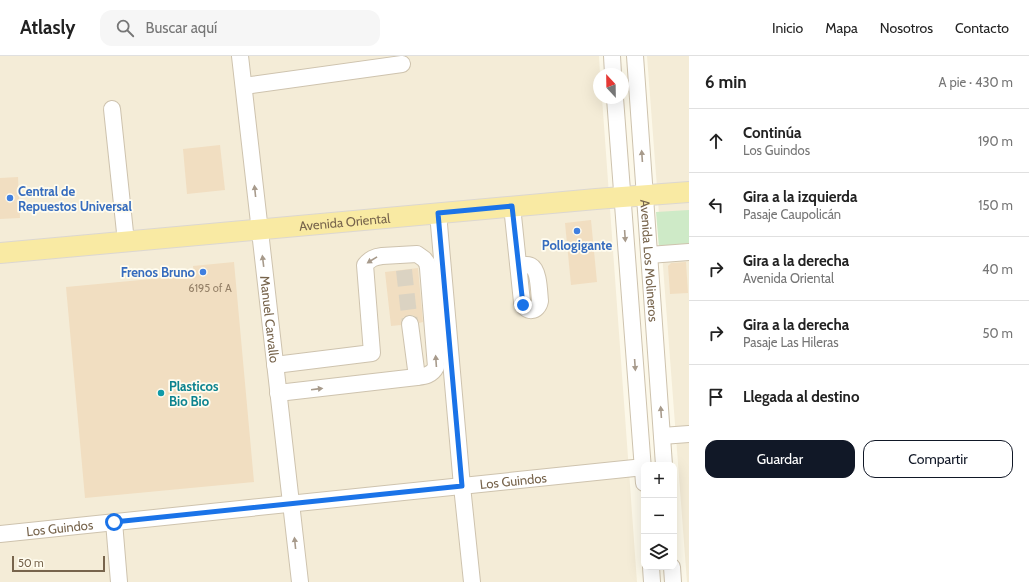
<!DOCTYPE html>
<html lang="es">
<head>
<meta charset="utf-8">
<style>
	:root { --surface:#fff; --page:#f6f6f6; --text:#222; --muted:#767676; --line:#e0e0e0; --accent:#111827 }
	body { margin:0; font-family:Cabin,sans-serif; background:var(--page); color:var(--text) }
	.controls { position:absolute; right:12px; bottom:12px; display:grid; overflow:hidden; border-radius:8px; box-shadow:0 4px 16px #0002 }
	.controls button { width:36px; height:36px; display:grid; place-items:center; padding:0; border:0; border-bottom:1px solid var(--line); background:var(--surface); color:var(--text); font:20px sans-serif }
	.compass { position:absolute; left:593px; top:12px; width:36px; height:36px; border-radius:50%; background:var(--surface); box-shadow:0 4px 16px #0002; rotate:338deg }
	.scale { position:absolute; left:12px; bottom:10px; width:93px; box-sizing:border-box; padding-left:4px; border:2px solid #77644c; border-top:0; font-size:11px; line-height:14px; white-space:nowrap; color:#77644c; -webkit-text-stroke:3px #fffcef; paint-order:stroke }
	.stop { position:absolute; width:12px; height:12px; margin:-9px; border:3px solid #1a73e8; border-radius:50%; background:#fff }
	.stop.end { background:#1a73e8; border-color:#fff; box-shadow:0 1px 4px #0008 }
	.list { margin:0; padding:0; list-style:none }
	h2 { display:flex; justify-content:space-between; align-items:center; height:52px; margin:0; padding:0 16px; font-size:17px }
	h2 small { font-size:13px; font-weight:400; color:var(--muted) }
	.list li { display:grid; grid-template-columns:26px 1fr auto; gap:12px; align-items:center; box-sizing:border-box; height:64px; padding:0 16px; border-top:1px solid var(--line) }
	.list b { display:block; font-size:15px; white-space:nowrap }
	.list p { margin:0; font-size:13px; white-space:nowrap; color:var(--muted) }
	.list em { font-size:13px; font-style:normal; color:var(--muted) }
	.actions { display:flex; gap:8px; padding:12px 16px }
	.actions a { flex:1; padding:9px 0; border:1px solid var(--accent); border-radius:12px; text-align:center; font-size:14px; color:var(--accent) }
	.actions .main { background:var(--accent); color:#fff }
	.icon { flex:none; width:22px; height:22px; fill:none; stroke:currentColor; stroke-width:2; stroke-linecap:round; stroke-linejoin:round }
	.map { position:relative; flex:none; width:689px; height:526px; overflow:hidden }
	header { display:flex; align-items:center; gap:24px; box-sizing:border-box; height:56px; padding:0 20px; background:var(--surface); border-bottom:1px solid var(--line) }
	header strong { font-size:19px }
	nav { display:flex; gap:22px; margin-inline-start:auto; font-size:14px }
	.search { width:280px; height:36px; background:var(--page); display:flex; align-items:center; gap:10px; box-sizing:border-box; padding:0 14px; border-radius:12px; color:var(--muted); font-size:15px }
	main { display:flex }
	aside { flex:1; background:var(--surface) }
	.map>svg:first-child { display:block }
	.residential { fill:#f4ecd7 }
	.green { fill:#ceeac7 }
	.building { fill:#f1dec1 }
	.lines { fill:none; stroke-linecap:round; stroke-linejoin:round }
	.minor-tunnel { stroke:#dbd3c2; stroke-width:16; stroke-dasharray:16 8; stroke-linecap:butt }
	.minor-casing { stroke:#cec3ae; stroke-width:18 }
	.major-casing { stroke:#dcd7d0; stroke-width:22 }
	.minor { stroke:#fff; stroke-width:16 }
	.major { stroke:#f9eaa3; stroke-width:20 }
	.oneway { fill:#a79a8b }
	.route { stroke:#1a73e8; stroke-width:5 }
	.shop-dot { fill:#3f7fe0; stroke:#fffcef; stroke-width:1.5 }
	.culture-dot { fill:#0f9aa8; stroke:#fffcef; stroke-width:1.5 }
	.labels { text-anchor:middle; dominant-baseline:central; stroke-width:3.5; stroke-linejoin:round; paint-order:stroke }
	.number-label { font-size:11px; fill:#968269 }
	.shop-label { font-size:13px; font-weight:bold; fill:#366cbe; stroke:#fffcef; text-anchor:start }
	.street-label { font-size:13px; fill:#77644c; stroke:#fffcef }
	.culture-label { font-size:13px; font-weight:bold; fill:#0d838f; stroke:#fffcef; text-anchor:start }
</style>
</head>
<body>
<header>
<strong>Atlasly</strong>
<div class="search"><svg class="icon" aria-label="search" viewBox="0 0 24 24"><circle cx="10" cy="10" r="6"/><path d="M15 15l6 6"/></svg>Buscar aquí</div>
<nav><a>Inicio</a><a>Mapa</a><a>Nosotros</a><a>Contacto</a></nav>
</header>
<main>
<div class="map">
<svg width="689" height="526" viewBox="0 0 689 526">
	<rect width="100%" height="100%" fill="#fcf8e9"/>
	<g class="residential">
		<polygon points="0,0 599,0 600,18 599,18 599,42 602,42 637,526 0,526"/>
		<polygon points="647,0 689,0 689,526 687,526"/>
	</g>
	<polygon class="green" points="689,154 689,190 659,192 656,156"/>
	<g class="building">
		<polygon points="220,89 225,134 187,138 183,93"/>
		<polygon points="18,121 20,162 0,163 0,122"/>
		<polygon points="591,164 597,226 571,229 565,167"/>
		<polygon points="234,206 254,426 85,442 66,231 194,219 193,210"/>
		<polygon points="686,206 688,237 670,238 668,210 671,207"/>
		<polygon points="418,212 423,266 419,267 417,262 413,259 409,259 404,261 401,265 401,269 391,270 385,216"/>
	</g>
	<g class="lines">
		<polyline class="minor-tunnel" points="404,214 410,268"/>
		<g class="minor-casing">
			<g id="minor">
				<path id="s1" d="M240 0 300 526"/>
				<polyline points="612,0 613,18"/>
				<path id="s2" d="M635 0 664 409"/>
				<polyline points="244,30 402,8"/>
				<polyline points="615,42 644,427"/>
				<polyline points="112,53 126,186"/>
				<path d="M512 150 522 246C526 258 538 256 540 245 539 236 539 214 531 210 527 208 522 209 518 209"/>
				<polyline points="438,157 462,430 472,526"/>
				<polyline points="649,199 689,196"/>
				<polyline points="410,268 417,321"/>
				<path d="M275 309 372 297 365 209C370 203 374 201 382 200L417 198 424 203 427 207 428 212 436 311C432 319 425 320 417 321L278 337"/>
				<polyline points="662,380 689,378"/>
				<polyline points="114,466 119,526"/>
				<path id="s3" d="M0 478 644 411"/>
				<polyline points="651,511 652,526"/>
				<polyline points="672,511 673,526"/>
			</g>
		</g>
		<g class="major-casing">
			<g id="major">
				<path id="s4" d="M0 197 596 143 689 136"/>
			</g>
		</g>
		<use href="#minor" class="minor"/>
		<use href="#major" class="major"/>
	</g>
	<defs><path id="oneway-solid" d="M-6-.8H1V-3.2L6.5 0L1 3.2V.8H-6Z"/></defs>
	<g class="oneway">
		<use href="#oneway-solid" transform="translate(642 100) rotate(-94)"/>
		<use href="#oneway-solid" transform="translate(255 135) rotate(-96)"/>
		<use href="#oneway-solid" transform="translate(625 180) rotate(86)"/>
		<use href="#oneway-solid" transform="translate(372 204) rotate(148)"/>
		<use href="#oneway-solid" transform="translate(263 205) rotate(-97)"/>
		<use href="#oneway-solid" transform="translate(436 305) rotate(-94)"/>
		<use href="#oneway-solid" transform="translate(635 309) rotate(86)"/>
		<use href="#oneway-solid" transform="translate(317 333) rotate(-7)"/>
		<use href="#oneway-solid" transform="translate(661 356) rotate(-94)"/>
		<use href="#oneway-solid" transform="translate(295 487) rotate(-96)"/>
	</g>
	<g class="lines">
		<polyline class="route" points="114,466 462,430 438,157 512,150 523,249"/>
	</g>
	<g class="shop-dot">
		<circle cx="10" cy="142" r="4"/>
		<circle cx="577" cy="175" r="4"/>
		<circle cx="203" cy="216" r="4"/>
	</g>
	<circle class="culture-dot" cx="161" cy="337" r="4"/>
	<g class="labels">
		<g class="number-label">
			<text x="210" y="232">6195 of A</text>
		</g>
		<g class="shop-label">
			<text x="18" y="135">Central de<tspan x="18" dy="15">Repuestos Universal</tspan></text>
			<text x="577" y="189" text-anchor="middle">Pollogigante</text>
			<text x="195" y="216" text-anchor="end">Frenos Bruno</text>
		</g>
		<g class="street-label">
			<text stroke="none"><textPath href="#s4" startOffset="346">Avenida Oriental</textPath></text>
			<text stroke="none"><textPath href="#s2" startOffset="205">Avenida Los Molineros</textPath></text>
			<text stroke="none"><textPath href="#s1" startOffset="265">Manuel Carvallo</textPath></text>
			<text stroke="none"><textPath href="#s3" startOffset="516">Los Guindos</textPath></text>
			<text stroke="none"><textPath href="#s3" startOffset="60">Los Guindos</textPath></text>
		</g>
		<g class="culture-label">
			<text x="169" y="330">Plasticos<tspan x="169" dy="15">Bio Bio</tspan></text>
		</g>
	</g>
</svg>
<div class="controls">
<button>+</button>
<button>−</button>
<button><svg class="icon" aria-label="layers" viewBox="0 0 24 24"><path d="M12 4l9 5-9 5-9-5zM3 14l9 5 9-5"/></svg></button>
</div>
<svg class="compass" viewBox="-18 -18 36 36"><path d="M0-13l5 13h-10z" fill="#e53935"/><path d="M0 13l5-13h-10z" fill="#767676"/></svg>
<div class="scale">50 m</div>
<div class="stop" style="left:114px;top:466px"></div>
<div class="stop end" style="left:523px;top:249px"></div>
</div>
<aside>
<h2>6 min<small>A pie · 430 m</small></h2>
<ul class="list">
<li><svg class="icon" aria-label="ahead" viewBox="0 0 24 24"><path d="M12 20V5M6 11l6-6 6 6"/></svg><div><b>Continúa</b><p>Los Guindos</p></div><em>190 m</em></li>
<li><svg class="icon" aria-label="left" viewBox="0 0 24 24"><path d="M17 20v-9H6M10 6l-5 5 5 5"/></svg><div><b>Gira a la izquierda</b><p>Pasaje Caupolicán</p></div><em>150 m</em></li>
<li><svg class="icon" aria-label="right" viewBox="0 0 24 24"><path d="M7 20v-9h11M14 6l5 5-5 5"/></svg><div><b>Gira a la derecha</b><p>Avenida Oriental</p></div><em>40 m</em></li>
<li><svg class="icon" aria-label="right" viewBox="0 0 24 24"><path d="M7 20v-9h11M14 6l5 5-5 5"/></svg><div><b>Gira a la derecha</b><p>Pasaje Las Hileras</p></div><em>50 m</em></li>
<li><svg class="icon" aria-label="arrive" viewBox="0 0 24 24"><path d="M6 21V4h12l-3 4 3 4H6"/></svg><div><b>Llegada al destino</b></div></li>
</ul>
<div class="actions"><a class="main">Guardar</a><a>Compartir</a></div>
</aside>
</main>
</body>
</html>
